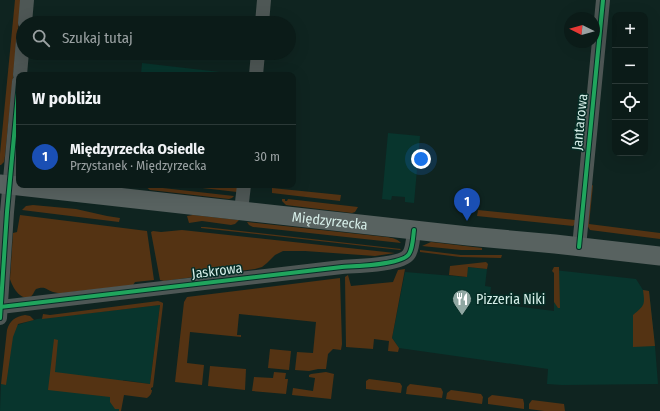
<!DOCTYPE html>
<html lang="pl">
<head>
<meta charset="utf-8">
<style>
	:root { --surface:#0b1b18; --page:#192825; --text:#f1f3f6; --muted:#9aa1a2; --line:#2b3937; --accent:#90a7a2 }
	body { margin:0; font-family:"Fira Sans Condensed",sans-serif; background:var(--page); color:var(--text) }
	.controls { position:absolute; right:12px; top:12px; display:grid; overflow:hidden; border-radius:8px; box-shadow:0 4px 16px #0002 }
	.controls button { width:36px; height:36px; display:grid; place-items:center; padding:0; border:0; border-bottom:1px solid var(--line); background:var(--surface); color:var(--text); font:20px sans-serif }
	.compass { position:absolute; left:564px; top:12px; width:36px; height:36px; border-radius:50%; background:var(--surface); box-shadow:0 4px 16px #0002; rotate:275deg }
	.you { position:absolute; left:421px; top:159px; width:14px; height:14px; margin:-10px; border:3px solid #fff; border-radius:50%; background:#1a73e8; box-shadow:0 0 0 6px #1a73e833 }
	.badge { display:grid; place-items:center; width:26px; height:26px; border-radius:50%; background:var(--accent); color:#fff; font-size:13px; font-weight:700 }
	.pin { position:absolute; translate:-50% -33px; filter:drop-shadow(0 1px 2px #0008) }
	.pin::after { content:''; position:absolute; top:21px; width:14px; height:12px; background:inherit; clip-path:polygon(0 0,100% 0,50% 100%) }
	.list { margin:0; padding:0; list-style:none }
	h2 { display:flex; justify-content:space-between; align-items:center; height:52px; margin:0; padding:0 16px; font-size:17px }
	h2 small { font-size:13px; font-weight:400; color:var(--muted) }
	.list li { display:grid; grid-template-columns:26px 1fr auto; gap:12px; align-items:center; box-sizing:border-box; height:64px; padding:0 16px; border-top:1px solid var(--line) }
	.list b { display:block; font-size:15px; white-space:nowrap }
	.list p { margin:0; font-size:13px; white-space:nowrap; color:var(--muted) }
	.list em { font-size:13px; font-style:normal; color:var(--muted) }
	.icon { flex:none; width:22px; height:22px; fill:none; stroke:currentColor; stroke-width:2; stroke-linecap:round; stroke-linejoin:round }
	.map { position:relative; flex:none; width:660px; height:411px; overflow:hidden }
	.search { position:absolute; background:var(--surface); box-shadow:0 4px 16px #0002; left:16px; top:16px; width:280px; height:44px; display:flex; align-items:center; gap:10px; box-sizing:border-box; padding:0 14px; border-radius:22px; color:var(--muted); font-size:15px }
	.panel { position:absolute; background:var(--surface); box-shadow:0 4px 16px #0002; left:16px; top:72px; width:280px; height:116px; border-radius:8px }
	.map>svg:first-child { display:block }
	.built { fill:#08352d }
	.green { fill:#543313 }
	.lines { fill:none; stroke-linecap:round; stroke-linejoin:round }
	.street { stroke:#4e5755; stroke-width:14 }
	.secondary { stroke:#586260; stroke-width:19 }
	.cycleway-casing { stroke:#062d26; stroke-width:6 }
	.cycleway { stroke:#20a55d; stroke-width:4 }
	.labels { text-anchor:middle; dominant-baseline:central; stroke-width:3; stroke-linejoin:round; paint-order:stroke }
	.street-label { font-size:14px; fill:#d6eee8; stroke:#062d26 }
	.poi-label { font-size:14px; fill:#d6eee8; stroke:#062d26; text-anchor:start }
</style>
</head>
<body>
<div class="map">
<svg width="660" height="411" viewBox="0 0 660 411">
	<rect width="100%" height="100%" fill="#0f2420"/>
	<g class="built">
		<polygon points="142,63 246,75 141,75"/>
		<polygon points="388,133 420,136 414,203 405,202 405,197 392,196 391,200 382,199"/>
		<polygon points="468,267 487,269 485,286 491,287 489,303 554,311 554,270 636,279 643,290 649,291 655,346 658,384 562,385 547,384 548,369 399,348 392,338 405,272 466,277"/>
		<polygon points="160,305 150,384 123,380 121,411 0,411 1,384 3,384 14,326 37,319"/>
	</g>
	<g class="green">
		<polygon points="15,0 21,0 5,156 4,162 1,165 0,165 0,154"/>
		<polygon points="176,185 238,185 237,192"/>
		<polygon points="593,185 589,224 660,233 660,239 590,230 587,225 591,186"/>
		<polygon points="145,186 234,196 232,198 229,199 150,190"/>
		<polygon points="272,188 341,195 340,201 272,193"/>
		<polygon points="282,199 285,199 285,201 287,201 288,199 358,207 355,212 352,213 286,205 282,201"/>
		<polygon points="33,205 76,209 107,216 120,218 119,222 22,210 26,206"/>
		<polygon points="478,210 575,220 575,224 573,226 477,216"/>
		<path d="M20 215 147 231 154 280 135 282 133 285 63 293C60 293 56 293 53 292 45 289 45 286 36 289 34 291 33 296 30 297 20 301 12 286 10 279L13 233 17 232Z"/>
		<polygon points="193,215 239,220 235,224 231,225 202,221 189,223 187,216"/>
		<path d="M247 222 386 237C392 238 396 238 401 243L253 227 249 225Z"/>
		<polygon points="201,227 205,227 401,249 400,250 201,228"/>
		<polygon points="182,230 395,253 375,256 305,251 283,251 275,255 267,263 262,267 255,269 164,281 160,280 151,232 153,231 161,232"/>
		<polygon points="431,242 482,248 482,250 461,250 422,246"/>
		<polygon points="420,250 461,255 502,255 501,258 460,257 420,252"/>
		<polygon points="486,262 488,264 487,269 468,267 467,277 449,275 450,266"/>
		<polygon points="554,267 559,267 560,308 558,308 554,302 554,273 552,271"/>
		<polygon points="405,269 392,338 399,348 398,352 388,351 389,341 374,339 373,349 346,347 345,277 348,275 351,286 393,282 398,270"/>
		<polygon points="340,278 342,344 341,350 333,349 328,354 326,369 318,369 309,371 295,370 297,352 313,353 316,322 239,314 237,335 241,335 241,337 190,332 187,363 204,365 202,385 175,382 184,302 187,297"/>
		<path d="M643 290 649 291 655 346 633 347V315C645 305 645 305 643 290Z"/>
		<path d="M158 301 161 302 163 303V305L153 387 151 388V390H152C152 393 150 396 147 398L124 395 121 411H119V409H115L110 402V397L48 390 54 339 58 340 55 372 150 384 160 305 42 319 43 314 50 315Z"/>
		<path d="M25 315 30 316 34 320 18 324 13 337 6 385 1 384 7 330C10 320 15 317 25 315Z"/>
		<polygon points="270,349 291,351 289,370 268,368"/>
		<polygon points="210,366 246,369 245,390 208,386"/>
		<polygon points="274,372 286,373 285,379 288,379 286,394 252,391 254,377 273,378"/>
		<polygon points="326,372 334,374 331,399 292,395 293,388 313,391 315,378 309,377 309,375 311,374"/>
		<polygon points="369,379 400,383 402,386 401,393 366,389 366,381"/>
		<polygon points="410,384 441,388 443,392 442,398 406,394 407,387"/>
		<polygon points="451,390 481,394 483,397 482,404 446,399 447,393"/>
		<polygon points="492,395 523,399 524,403 524,409 488,404 488,398"/>
		<polygon points="532,400 564,404 565,411 544,411 529,409 529,404"/>
	</g>
	<g class="lines">
		<g class="street">
			<polyline points="25,23 27,0"/>
			<polyline points="262,23 264,0"/>
			<polyline points="20,75 23,40"/>
			<polyline points="256,75 258,53"/>
			<polyline points="241,211 244,185"/>
			<polyline points="579,247 603,0"/>
			<path d="M0 307 342 267C356 266 402 265 409 254 413 248 413 237 414 230"/>
			<polyline points="0,318 7,212 19,82"/>
		</g>
		<path class="secondary" id="s1" d="M0 184 468 236 555 244 660 256"/>
		<g class="cycleway-casing">
			<g id="cycleway">
				<polyline points="579,247 603,0"/>
				<path d="M0 307 342 267C356 266 402 265 409 254 413 248 413 237 414 230"/>
				<polyline points="0,318 7,212 19,82"/>
			</g>
		</g>
		<use href="#cycleway" class="cycleway"/>
	</g>
	<defs>
		<g id="restaurant-pin" transform="scale(1)"><path d="M0 17L-7.5 6A9.5 9.5 0 1 1 7.5 6Z" fill="#90a7a2" stroke="#062d26"/><path d="M-5-6h1v4h1v-4h1v4h1v-4h1v5L-1.5 .5V6h-2V.5L-5-1ZM5-6V6H3V1.5H1.5Q1.5-4 5-6Z" fill="#fff"/></g>
	</defs>
	<g fill-rule="evenodd">
		<use href="#restaurant-pin" x="462" y="299"/>
	</g>
	<g class="labels">
		<g class="street-label">
			<text transform="translate(580 122) rotate(-84)">Jantarowa</text>
			<text stroke="none"><textPath href="#s1" startOffset="332">Międzyrzecka</textPath></text>
			<text transform="translate(217 271) rotate(-7)">Jaskrowa</text>
		</g>
		<g class="poi-label">
			<text x="476" y="299">Pizzeria Niki</text>
		</g>
	</g>
</svg>
<div class="controls">
<button>+</button>
<button>−</button>
<button><svg class="icon" aria-label="locate" viewBox="0 0 24 24"><circle cx="12" cy="12" r="6"/><path d="M12 2v4M12 18v4M2 12h4M18 12h4"/></svg></button>
<button><svg class="icon" aria-label="layers" viewBox="0 0 24 24"><path d="M12 4l9 5-9 5-9-5zM3 14l9 5 9-5"/></svg></button>
</div>
<svg class="compass" viewBox="-18 -18 36 36"><path d="M0-13l5 13h-10z" fill="#e53935"/><path d="M0 13l5-13h-10z" fill="#9aa1a2"/></svg>
<div class="you"></div>
<div class="pin badge" style="left:467px;top:221px;background:#1a4fb4">1</div>
<div class="search"><svg class="icon" aria-label="search" viewBox="0 0 24 24"><circle cx="10" cy="10" r="6"/><path d="M15 15l6 6"/></svg>Szukaj tutaj</div>
<section class="panel">
<h2>W pobliżu<small></small></h2>
<ul class="list">
<li><span class="badge" style="background:#1a4fb4">1</span><div><b>Międzyrzecka Osiedle</b><p>Przystanek · Międzyrzecka</p></div><em>30 m</em></li>
</ul>
</section>
</div>
</body>
</html>
